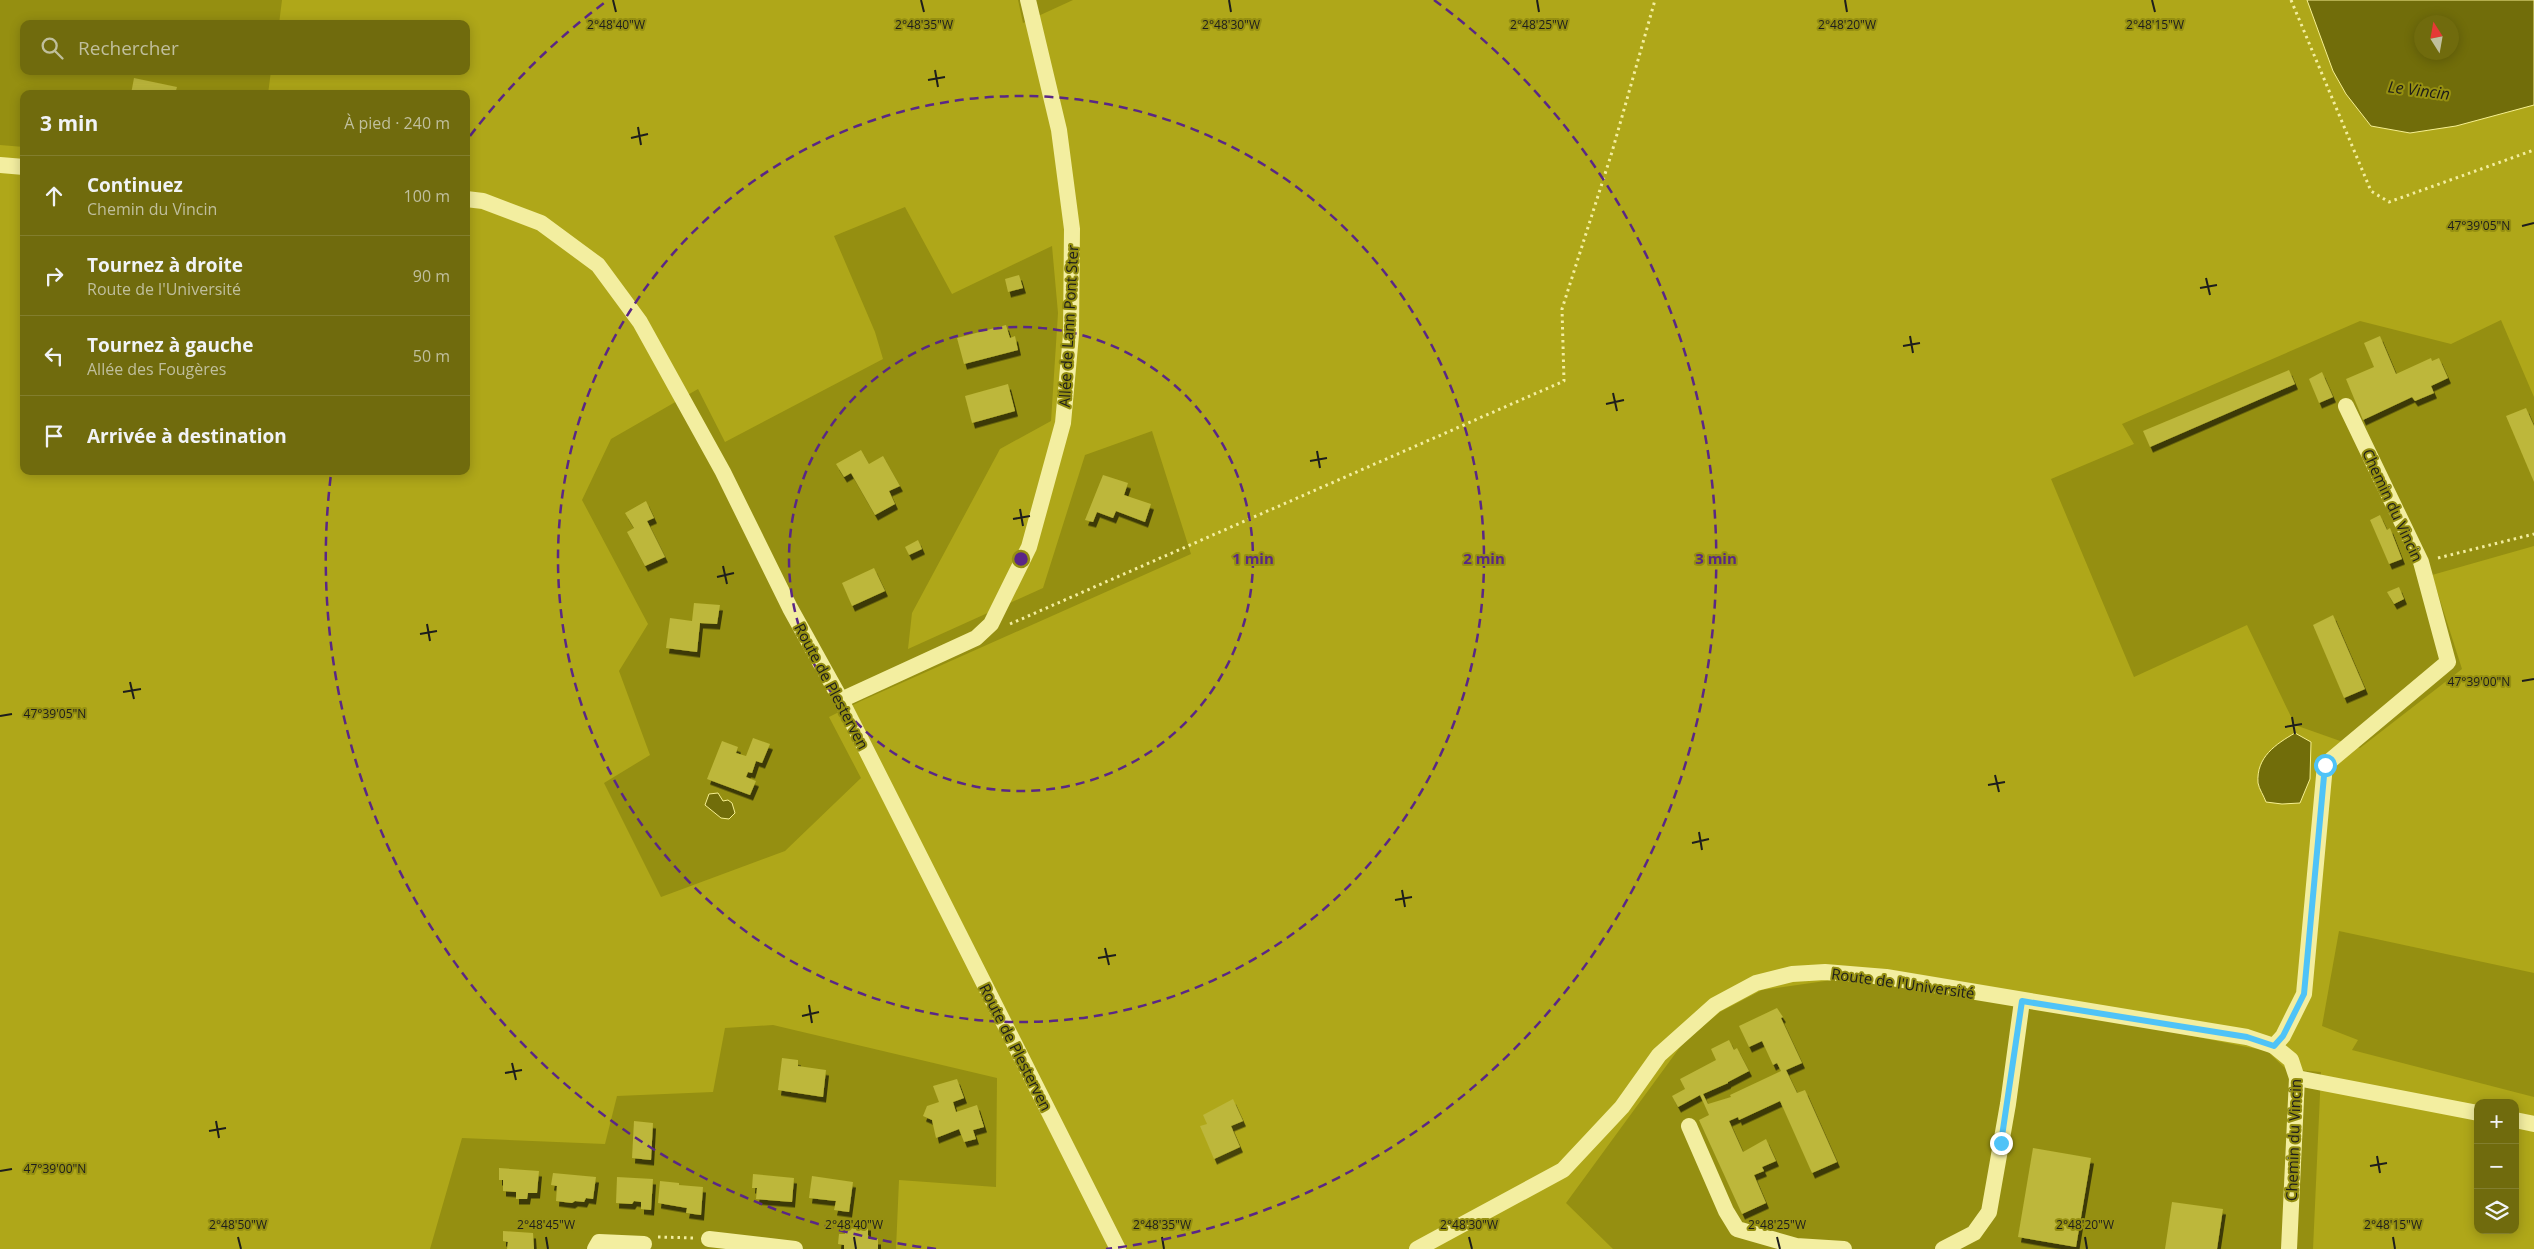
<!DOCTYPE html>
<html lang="fr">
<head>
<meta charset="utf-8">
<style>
	:root { --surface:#706b0d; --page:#78731b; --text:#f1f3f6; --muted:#c0bf9d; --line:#827e2e }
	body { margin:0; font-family:"Open Sans",sans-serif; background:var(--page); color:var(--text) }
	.controls { position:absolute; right:15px; bottom:15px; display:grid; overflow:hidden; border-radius:10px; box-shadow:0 2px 12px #0003 }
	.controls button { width:45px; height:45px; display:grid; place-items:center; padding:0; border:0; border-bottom:1px solid var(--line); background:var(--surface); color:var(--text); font:25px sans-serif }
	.compass { position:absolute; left:2414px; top:15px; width:45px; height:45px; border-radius:50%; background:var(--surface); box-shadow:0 2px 12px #0003; rotate:349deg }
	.stop { position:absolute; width:15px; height:15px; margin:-11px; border:4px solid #4fc3f7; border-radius:50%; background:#fff }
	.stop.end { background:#4fc3f7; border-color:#fff; box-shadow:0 1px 5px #0008 }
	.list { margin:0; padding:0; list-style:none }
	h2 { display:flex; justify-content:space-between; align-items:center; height:65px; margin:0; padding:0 20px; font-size:21px }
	h2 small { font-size:16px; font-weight:400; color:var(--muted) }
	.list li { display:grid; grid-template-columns:32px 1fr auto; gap:15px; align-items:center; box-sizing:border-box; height:80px; padding:0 20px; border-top:1px solid var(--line) }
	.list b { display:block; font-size:19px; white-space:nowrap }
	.list p { margin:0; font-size:16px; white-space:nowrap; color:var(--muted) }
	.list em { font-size:16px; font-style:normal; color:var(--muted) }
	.icon { flex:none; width:28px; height:28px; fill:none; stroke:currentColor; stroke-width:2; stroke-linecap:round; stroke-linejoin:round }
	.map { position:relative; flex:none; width:2534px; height:1249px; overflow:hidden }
	.search { position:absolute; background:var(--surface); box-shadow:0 2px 12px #0003; left:20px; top:20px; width:450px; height:55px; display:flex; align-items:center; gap:12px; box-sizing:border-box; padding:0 18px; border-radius:10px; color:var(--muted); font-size:19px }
	.panel { position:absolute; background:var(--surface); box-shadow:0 2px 12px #0003; left:20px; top:90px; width:450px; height:385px; border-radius:10px }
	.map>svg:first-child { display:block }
	.green { fill:#afa719; fill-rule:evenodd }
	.water { fill:#716d0a; stroke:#f7f091; fill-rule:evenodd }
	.building { fill:#bdb73a; filter:url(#shadow) }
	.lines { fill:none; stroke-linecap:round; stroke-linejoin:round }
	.path { stroke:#f3eea0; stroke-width:3; stroke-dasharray:2.5 4; stroke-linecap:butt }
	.minor { stroke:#f3eea0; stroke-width:16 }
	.route { stroke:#4fc3f7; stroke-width:6 }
	.ticks { fill:none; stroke:#1d1d1d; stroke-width:2 }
	.ring { fill:none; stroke:#5a2786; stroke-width:2.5; stroke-dasharray:9 6 }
	.labels { text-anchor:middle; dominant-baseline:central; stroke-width:4; stroke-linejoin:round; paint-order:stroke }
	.street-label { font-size:15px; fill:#1d1d1d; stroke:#958f11 }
	.water-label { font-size:16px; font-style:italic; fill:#1d1c19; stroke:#958f11 }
	.ticks-label { font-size:12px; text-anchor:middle; fill:#1d1d1d; stroke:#958f11; stroke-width:4; stroke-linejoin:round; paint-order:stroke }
	.centre { fill:#5a2786; stroke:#958f11; stroke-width:2.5 }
	.ring-label { font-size:15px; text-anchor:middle; font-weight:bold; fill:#5a2786; stroke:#958f11; stroke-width:4; stroke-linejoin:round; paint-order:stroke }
</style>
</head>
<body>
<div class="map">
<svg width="2534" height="1249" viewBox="0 0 2534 1249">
	<defs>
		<filter id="shadow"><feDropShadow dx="3" dy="5.5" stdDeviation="0" flood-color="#0009"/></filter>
	</defs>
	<rect width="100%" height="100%" fill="#958f11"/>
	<path class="green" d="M282 0H1018L1023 23 1073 0H2307L2346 94 2371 126 2410 133 2377 111 2429 0H2534V397L2501 320 2451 344 2360 321 2122 424 2134 444 2051 479 2134 677 2247 625 2295 725 2360 748 2462 669 2432 575 2534 546V973L2339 931 2322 1026 2358 1040 2352 1050 2534 1097V1249H2313L2321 1072 2286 1069 2267 1051 2042 1006 1839 979 1762 990 1720 1012 1683 1043 1566 1203 1613 1249H896L899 1180 996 1187 997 1078 773 1025 725 1028 713 1092 617 1096 605 1144 462 1138 430 1249H0V145L24 147V471H466V94H268L271 71H466V24H279ZM2422 22H2452V52H2422ZM905 207 952 294 1052 246 1058 313 1051 421 1000 449 912 613 908 649 1043 588 1085 455 1152 431 1191 554 861 701 829 717 861 778 785 851 661 897 604 783 650 755 619 671 648 624 582 500 611 439 698 389 725 442 883 359 875 332 834 236ZM2478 1103H2515V1230H2478Z"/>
	<g class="water">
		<path d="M2307 0H2534V105L2456 126 2410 133 2371 126 2346 94 2333 71ZM2422 22H2452V52H2422Z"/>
		<path d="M2295 733 2311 742 2310 779 2300 803 2282 804 2266 802C2264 796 2259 789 2258 783 2256 757 2276 744 2295 733Z"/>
		<polygon points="718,793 723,801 728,800 732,803 735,813 729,819 721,818 705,805 709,794"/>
	</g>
	<g class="building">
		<polygon points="134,78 177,87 175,94 131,94"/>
		<polygon points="1019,275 1023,288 1008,292 1005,279"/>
		<polygon points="1006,325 1010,338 1015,336 1018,350 964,364 957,338"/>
		<polygon points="2380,336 2396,374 2431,358 2432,361 2439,358 2448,378 2431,386 2434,393 2415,401 2412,397 2363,420 2346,379 2374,367 2364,343"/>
		<polygon points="2289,370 2295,384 2150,447 2143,431"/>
		<polygon points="2322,372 2333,397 2319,403 2309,379"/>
		<polygon points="1008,384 1015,411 972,423 965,396"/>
		<polygon points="2526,408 2534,426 2534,482 2506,416"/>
		<polygon points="861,450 869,464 883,456 900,486 889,491 895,504 875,515 851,473 844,477 836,464"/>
		<polygon points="1103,475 1128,483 1124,495 1151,504 1145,522 1116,511 1113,518 1097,512 1093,522 1085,520"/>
		<polygon points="646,501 654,518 647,521 665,557 645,566 627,532 634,528 625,513"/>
		<polygon points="2380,515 2387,530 2390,528 2402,559 2389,564 2370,520"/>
		<polygon points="918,540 922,549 909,555 905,547"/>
		<polygon points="874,568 885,591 852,606 842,583"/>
		<polygon points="2399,587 2404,599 2394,604 2387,592"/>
		<polygon points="694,603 720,605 717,624 700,623 697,652 666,648 670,618 692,621"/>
		<polygon points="2333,615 2365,689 2344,698 2313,625"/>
		<polygon points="753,738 770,744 762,763 756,761 752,773 748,772 746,777 756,781 750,795 707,779 722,741 738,747 736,753 746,756"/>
		<polygon points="1777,1008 1783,1017 1781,1018 1802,1063 1786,1070 1797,1093 1805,1090 1837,1162 1812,1173 1780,1101 1739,1120 1738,1117 1729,1121 1743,1152 1766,1139 1776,1161 1762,1167 1764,1171 1754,1175 1766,1203 1742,1214 1699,1120 1709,1115 1700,1095 1678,1107 1672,1096 1685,1089 1680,1079 1716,1060 1711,1049 1729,1040 1734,1050 1737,1048 1749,1071 1728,1082 1728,1083 1703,1094 1708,1104 1731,1097 1730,1095 1781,1071 1777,1063 1773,1065 1762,1041 1749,1047 1739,1026"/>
		<polygon points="782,1058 798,1060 798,1066 826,1070 823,1097 778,1090"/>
		<polygon points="957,1079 964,1098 953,1102 956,1112 977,1105 984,1127 973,1130 976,1139 964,1142 959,1129 936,1138 932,1120 923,1116 927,1106 939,1102 933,1086"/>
		<polygon points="1233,1099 1243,1121 1231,1126 1240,1147 1214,1159 1200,1126 1207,1124 1203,1115"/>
		<polygon points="634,1121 653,1123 651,1160 632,1158"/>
		<polygon points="2033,1148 2091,1158 2076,1247 2018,1237"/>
		<polygon points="499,1168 539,1171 537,1193 528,1193 527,1199 516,1199 516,1192 503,1191 503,1180 499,1180"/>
		<polygon points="553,1173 596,1177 593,1199 586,1198 584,1202 575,1201 572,1203 556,1201 557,1186 551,1185"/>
		<polygon points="753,1174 794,1178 792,1202 756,1199 757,1188 752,1188"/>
		<polygon points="812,1176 853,1182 849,1212 834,1210 836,1201 809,1198"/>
		<polygon points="617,1177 653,1179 651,1210 641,1209 641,1202 634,1201 632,1204 616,1203"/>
		<polygon points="660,1181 679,1183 679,1185 703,1187 701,1215 686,1213 687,1208 658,1203"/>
		<polygon points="2172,1202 2223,1209 2217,1249 2165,1249"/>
		<polygon points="846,1224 868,1225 868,1235 869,1239 878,1239 878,1249 844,1249 844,1245 838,1244 839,1234 845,1234"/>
		<polygon points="503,1231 533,1233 534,1249 507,1249 508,1242 503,1241"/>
	</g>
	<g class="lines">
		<g class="path">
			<polyline points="2291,0 2371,191 2389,202 2534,150"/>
			<polyline points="2438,558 2534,534"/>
			<polyline points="1010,624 1564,381 1562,309 1612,152 1655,0"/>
			<polyline points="658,1237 694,1238"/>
		</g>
		<g class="minor">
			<polyline points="0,165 24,167"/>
			<polyline points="466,199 483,201 541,223 598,265 640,322 723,472 790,608 841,700 1118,1249"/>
			<polyline points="841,700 976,638 991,624 1029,547 1063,423 1071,335 1072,229 1059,130 1028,0"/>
			<polyline points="2297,1078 2478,1113"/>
			<polyline points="2515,1120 2534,1124"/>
			<polyline points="1689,1126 1726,1211 1737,1229 1796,1246 1844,1249"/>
			<polyline points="709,1239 795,1249"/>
			<polyline points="595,1249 599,1242 644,1244"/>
			<polyline points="1417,1249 1563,1170 1622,1107 1659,1055 1715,1005 1756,983 1792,974 1825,972 1886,977 2247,1037 2274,1046"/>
			<polyline points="1943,1249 1974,1233 1989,1212 2008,1104 2022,1001"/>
			<polyline points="2289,1249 2297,1078 2291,1060 2274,1046 2283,1036 2304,994 2325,765 2448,662 2421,562 2346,406"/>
		</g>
	</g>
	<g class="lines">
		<polyline class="route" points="2001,1143 2022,1001 2247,1037 2274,1046 2283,1036 2304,994 2325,765"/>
	</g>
	<path class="ticks" d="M613 0 616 12M921 0 924 12M1229 0 1231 12M1537 0 1539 12M1845 0 1847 12M2152 0 2155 12M935 70 938 87M928 80 945 77M638 127 641 145M631 138 648 134M2522 226 2534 223M2206 278 2210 295M2200 288 2217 285M1910 336 1913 353M1903 346 1920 343M1613 393 1617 411M1606 404 1624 400M1317 451 1320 468M1310 461 1327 458M1020 509 1023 526M1013 519 1030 516M723 566 727 584M717 577 734 573M427 624 430 641M420 634 437 631M2522 681 2534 679M130 682 134 699M123 692 141 689M0 716 12 714M2292 717 2295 734M2285 727 2302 724M1995 775 1999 792M1988 785 2005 782M1699 832 1702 850M1692 843 1709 839M1402 890 1405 907M1395 900 1412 897M1105 948 1109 965M1098 958 1116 955M809 1005 812 1023M802 1016 819 1012M512 1063 516 1080M505 1073 522 1070M216 1121 219 1138M209 1131 226 1128M2377 1156 2380 1173M2370 1166 2387 1163M0 1171 12 1169M238 1237 241 1249M546 1237 548 1249M854 1237 856 1249M1162 1237 1164 1249M1469 1237 1472 1249M1777 1237 1780 1249M2085 1237 2087 1249M2393 1237 2395 1249"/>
	<g class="ring">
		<circle cx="1021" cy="559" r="232"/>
		<circle cx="1021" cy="559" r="463"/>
		<path d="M936 1249A695 695 0 0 1 331 474M470 136A695 695 0 0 1 608 0M1434 0A695 695 0 0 1 1106 1249"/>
	</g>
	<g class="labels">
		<g class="street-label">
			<text transform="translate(1068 326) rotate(-87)">Allée de Lann Pont Ster</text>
			<text transform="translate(2393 505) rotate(65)">Chemin du Vincin</text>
			<text transform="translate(832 686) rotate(62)">Route de Plesterven</text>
			<text transform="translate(1903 983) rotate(8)">Route de l'Université</text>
			<text transform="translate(1016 1047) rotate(63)">Route de Plesterven</text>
			<text transform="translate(2293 1140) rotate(-88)">Chemin du Vincin</text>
		</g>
		<g class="water-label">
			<text transform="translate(2419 90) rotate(7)">Le Vincin</text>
		</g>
	</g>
	<g class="ticks-label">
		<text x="616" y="29">2°48'40"W</text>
		<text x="924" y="29">2°48'35"W</text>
		<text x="1231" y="29">2°48'30"W</text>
		<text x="1539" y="29">2°48'25"W</text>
		<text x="1847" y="29">2°48'20"W</text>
		<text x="2155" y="29">2°48'15"W</text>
		<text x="2479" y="230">47°39'05"N</text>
		<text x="2479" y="686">47°39'00"N</text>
		<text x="55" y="718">47°39'05"N</text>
		<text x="55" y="1173">47°39'00"N</text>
		<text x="238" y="1229">2°48'50"W</text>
		<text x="546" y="1229">2°48'45"W</text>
		<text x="854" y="1229">2°48'40"W</text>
		<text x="1162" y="1229">2°48'35"W</text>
		<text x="1469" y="1229">2°48'30"W</text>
		<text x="1777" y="1229">2°48'25"W</text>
		<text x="2085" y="1229">2°48'20"W</text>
		<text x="2393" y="1229">2°48'15"W</text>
	</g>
	<circle cx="1021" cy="559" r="8" class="centre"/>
	<g class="ring-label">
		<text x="1253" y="564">1 min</text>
		<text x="1484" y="564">2 min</text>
		<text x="1716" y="564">3 min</text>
	</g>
</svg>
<div class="controls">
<button>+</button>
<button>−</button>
<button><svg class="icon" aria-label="layers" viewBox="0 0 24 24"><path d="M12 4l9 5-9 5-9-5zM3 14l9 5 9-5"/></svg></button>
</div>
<svg class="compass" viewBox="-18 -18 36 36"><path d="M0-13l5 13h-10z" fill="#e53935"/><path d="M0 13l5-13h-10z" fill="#c0bf9d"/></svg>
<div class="stop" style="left:2325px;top:765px"></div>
<div class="stop end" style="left:2001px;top:1143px"></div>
<div class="search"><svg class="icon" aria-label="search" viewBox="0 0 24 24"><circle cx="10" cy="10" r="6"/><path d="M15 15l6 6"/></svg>Rechercher</div>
<section class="panel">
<h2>3 min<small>À pied · 240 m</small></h2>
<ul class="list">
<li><svg class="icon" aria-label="ahead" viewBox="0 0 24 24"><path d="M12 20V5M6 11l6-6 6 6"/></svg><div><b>Continuez</b><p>Chemin du Vincin</p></div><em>100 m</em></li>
<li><svg class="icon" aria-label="right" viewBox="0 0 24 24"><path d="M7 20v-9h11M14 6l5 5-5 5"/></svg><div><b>Tournez à droite</b><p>Route de l'Université</p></div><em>90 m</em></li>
<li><svg class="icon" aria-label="left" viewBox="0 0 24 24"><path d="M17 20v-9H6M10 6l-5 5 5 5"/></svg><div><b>Tournez à gauche</b><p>Allée des Fougères</p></div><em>50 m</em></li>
<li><svg class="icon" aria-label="arrive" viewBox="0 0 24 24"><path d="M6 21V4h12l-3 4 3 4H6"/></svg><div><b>Arrivée à destination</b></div></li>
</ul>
</section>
</div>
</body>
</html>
